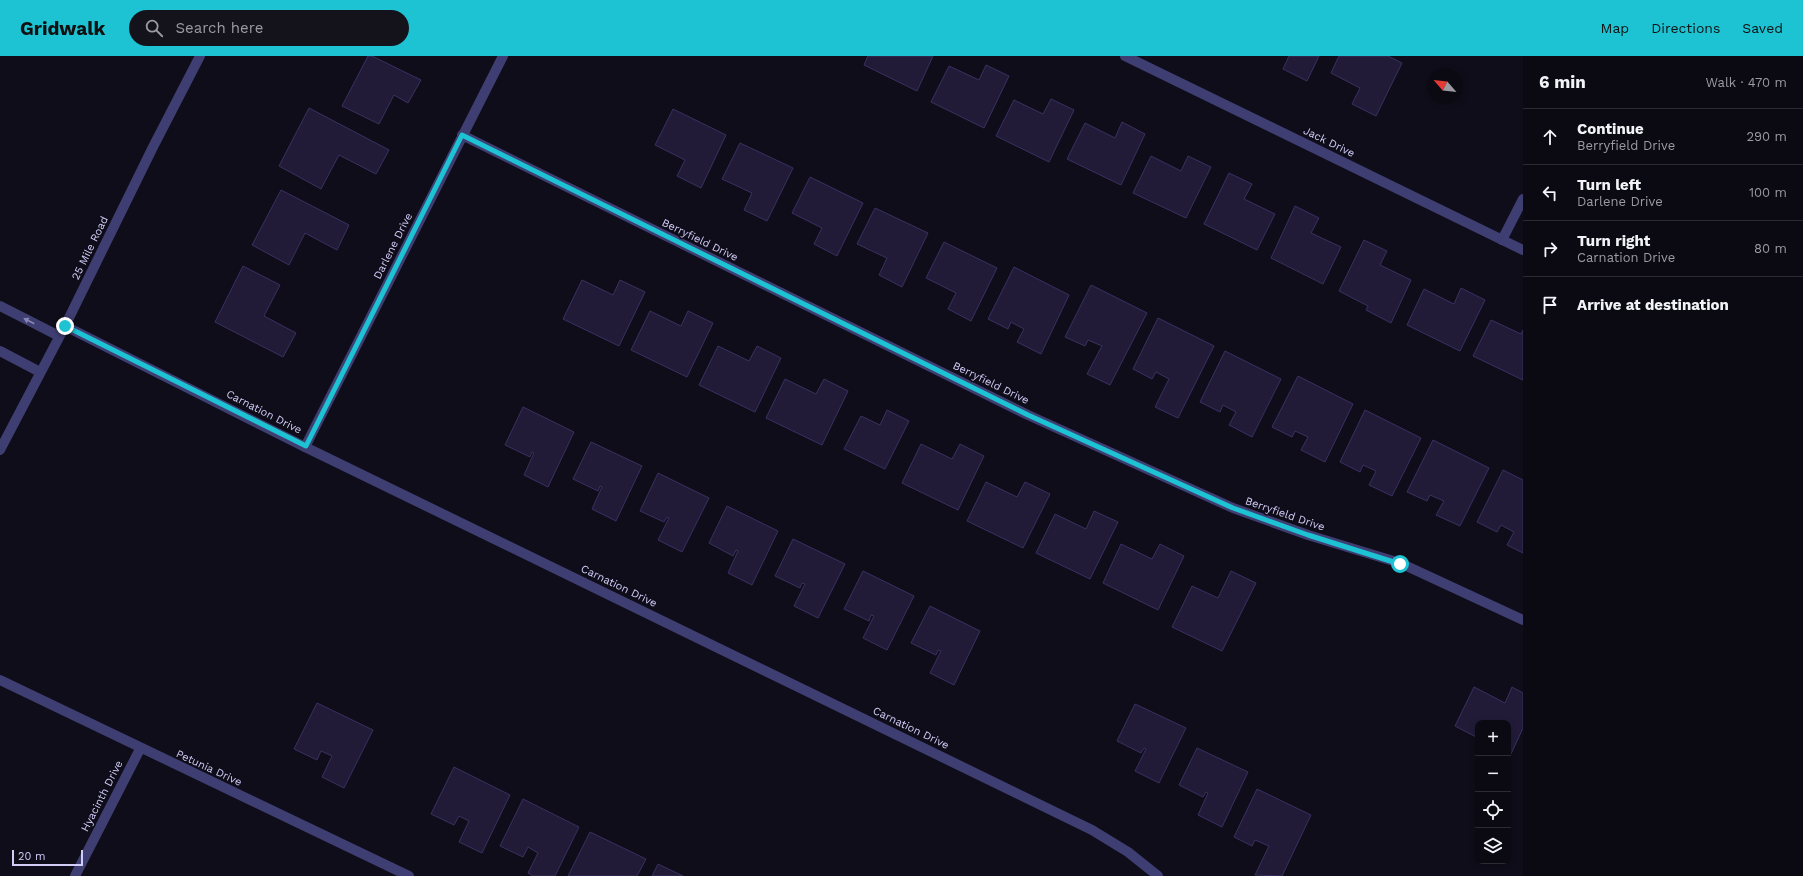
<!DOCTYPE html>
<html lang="en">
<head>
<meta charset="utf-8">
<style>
	:root { --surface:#0b0a13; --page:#14131c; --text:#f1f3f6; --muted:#9a9aa0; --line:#2b2b33; --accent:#1dc3d3 }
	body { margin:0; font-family:"Work Sans",sans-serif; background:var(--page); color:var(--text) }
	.controls { position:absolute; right:12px; bottom:12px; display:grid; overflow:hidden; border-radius:8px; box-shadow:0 2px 6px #0003 }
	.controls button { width:36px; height:36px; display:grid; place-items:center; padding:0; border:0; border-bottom:1px solid var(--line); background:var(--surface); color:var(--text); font:20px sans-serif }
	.compass { position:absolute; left:1427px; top:12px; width:36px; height:36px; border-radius:50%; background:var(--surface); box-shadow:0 2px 6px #0003; rotate:298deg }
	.scale { position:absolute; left:12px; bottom:10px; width:71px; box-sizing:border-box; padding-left:4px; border:2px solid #d1ccf8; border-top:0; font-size:11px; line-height:14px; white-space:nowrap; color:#d1ccf8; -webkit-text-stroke:3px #0f0d19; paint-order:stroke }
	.stop { position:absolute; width:12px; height:12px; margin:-9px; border:3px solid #1dc3d3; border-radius:50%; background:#fff }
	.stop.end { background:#1dc3d3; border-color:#fff; box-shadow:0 1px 4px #0008 }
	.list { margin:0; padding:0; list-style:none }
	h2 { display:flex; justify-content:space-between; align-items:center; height:52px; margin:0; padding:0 16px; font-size:17px }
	h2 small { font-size:13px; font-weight:400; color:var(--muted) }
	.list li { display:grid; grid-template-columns:26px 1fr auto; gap:12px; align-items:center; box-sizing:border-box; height:56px; padding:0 16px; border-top:1px solid var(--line) }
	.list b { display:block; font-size:15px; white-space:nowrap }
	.list p { margin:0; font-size:13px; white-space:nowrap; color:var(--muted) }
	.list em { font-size:13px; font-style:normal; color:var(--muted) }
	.icon { flex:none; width:22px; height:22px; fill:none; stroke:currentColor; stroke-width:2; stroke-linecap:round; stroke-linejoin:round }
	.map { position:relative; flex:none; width:1523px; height:820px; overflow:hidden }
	header { display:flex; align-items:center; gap:24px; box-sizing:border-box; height:56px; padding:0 20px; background:var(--accent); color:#111 }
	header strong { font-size:19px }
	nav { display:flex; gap:22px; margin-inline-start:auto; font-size:14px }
	.search { width:280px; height:36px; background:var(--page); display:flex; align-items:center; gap:10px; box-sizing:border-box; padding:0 14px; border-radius:22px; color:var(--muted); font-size:15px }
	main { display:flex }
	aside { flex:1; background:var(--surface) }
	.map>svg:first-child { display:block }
	.building { fill:#211b38; stroke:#3a3161 }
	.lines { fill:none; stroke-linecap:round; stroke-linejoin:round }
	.minor { stroke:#3f3e72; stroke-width:10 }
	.tertiary { stroke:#3f3e72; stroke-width:10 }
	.oneway { fill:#8885b5 }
	.route { stroke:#1dc3d3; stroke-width:5 }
	.labels { text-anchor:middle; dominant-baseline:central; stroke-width:3.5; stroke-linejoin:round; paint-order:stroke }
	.street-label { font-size:11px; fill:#d1ccf8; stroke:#0f0d19 }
</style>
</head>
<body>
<header>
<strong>Gridwalk</strong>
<div class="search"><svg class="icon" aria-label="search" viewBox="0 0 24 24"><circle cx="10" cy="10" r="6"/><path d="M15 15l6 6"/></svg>Search here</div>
<nav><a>Map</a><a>Directions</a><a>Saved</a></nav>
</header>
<main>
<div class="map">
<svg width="1523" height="820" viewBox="0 0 1523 820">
	<rect width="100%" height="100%" fill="#0f0d19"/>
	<g class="building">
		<polygon points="368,0 372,0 421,24 408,47 394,39 379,68 342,50"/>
		<polygon points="868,0 933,0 917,35 864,9"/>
		<polygon points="1289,0 1319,0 1307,25 1283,13"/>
		<polygon points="1339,0 1388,0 1402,7 1376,60 1352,48 1360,32 1331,17"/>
		<polygon points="986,9 1009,20 984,72 931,46 949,10 979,24"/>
		<polygon points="1051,43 1074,54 1049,106 996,80 1014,44 1043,58"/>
		<polygon points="309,52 389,94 376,118 339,99 321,133 279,110"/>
		<polygon points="673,53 726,79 701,132 677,120 685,104 655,89"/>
		<polygon points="1122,66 1145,78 1121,129 1067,103 1085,67 1115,82"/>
		<polygon points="740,87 793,112 767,165 744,154 752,137 722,123"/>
		<polygon points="1151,100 1181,115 1188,100 1211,111 1186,162 1133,137"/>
		<polygon points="1229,117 1252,128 1244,143 1275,158 1257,194 1204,168"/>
		<polygon points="810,121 863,147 837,200 814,188 822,172 792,157"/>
		<polygon points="281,134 349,169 337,194 305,177 289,209 252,189"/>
		<polygon points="1295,150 1319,162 1311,177 1341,191 1323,228 1271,202"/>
		<polygon points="875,152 928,177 902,231 879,219 887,202 857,188"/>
		<polygon points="1364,184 1387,195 1380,209 1411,224 1391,267 1366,254 1368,250 1339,235"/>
		<polygon points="944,186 997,212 971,265 948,253 956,237 926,222"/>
		<polygon points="243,210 280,229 264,260 296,277 283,301 215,266"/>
		<polygon points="1014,211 1069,239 1041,298 1017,286 1024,273 1011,266 1008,273 988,263"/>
		<polygon points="582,224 613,239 620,224 645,236 619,290 563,263"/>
		<polygon points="1091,229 1147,257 1110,329 1087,318 1102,290 1088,284 1085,290 1065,281"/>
		<polygon points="1461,232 1485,244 1460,295 1407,269 1424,233 1454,248"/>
		<polygon points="650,255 681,270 688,255 713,267 687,321 631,294"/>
		<polygon points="1158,262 1214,290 1178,362 1155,351 1169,323 1156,316 1152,323 1133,313"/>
		<polygon points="1491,264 1521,278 1523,274 1523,324 1473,300"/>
		<polygon points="718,290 749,305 757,290 781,302 755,356 699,329"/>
		<polygon points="1225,295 1281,323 1252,381 1229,369 1236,356 1223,349 1220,356 1200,346"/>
		<polygon points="1298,320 1353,348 1325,406 1301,394 1308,381 1295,375 1292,381 1272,371"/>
		<polygon points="785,323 816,338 824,323 848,335 822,389 766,362"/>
		<polygon points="523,351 574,376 548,431 524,419 534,397 532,396 530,401 505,389"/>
		<polygon points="887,354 909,365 885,413 844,393 861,360 880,369"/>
		<polygon points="1365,354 1421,382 1392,440 1369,429 1376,415 1363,409 1360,416 1340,406"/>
		<polygon points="1433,384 1489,412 1460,470 1436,459 1444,445 1430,439 1427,445 1407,436"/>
		<polygon points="591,386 642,410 616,465 592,453 602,431 600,430 598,435 573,423"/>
		<polygon points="921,388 952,403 960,388 984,400 958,454 902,427"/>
		<polygon points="1503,414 1523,424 1523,497 1507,489 1514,476 1501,469 1497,476 1477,466"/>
		<polygon points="658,417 709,442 682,496 658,484 669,462 667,461 664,466 640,455"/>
		<polygon points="986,426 1017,441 1025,426 1050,438 1023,492 967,465"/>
		<polygon points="727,450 778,475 752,529 728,517 738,495 736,494 733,500 709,487"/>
		<polygon points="1094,455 1118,466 1090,523 1036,497 1055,458 1086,473"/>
		<polygon points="793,483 845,508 818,562 794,550 805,528 802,527 800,532 775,520"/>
		<polygon points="1121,488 1152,503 1160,488 1184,500 1158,554 1103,527"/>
		<polygon points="863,515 914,540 887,594 863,582 874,560 871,559 869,565 844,553"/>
		<polygon points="1231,515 1256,527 1222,595 1172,571 1192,530 1218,542"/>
		<polygon points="930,550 980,575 954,629 930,617 941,595 938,594 936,599 911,587"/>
		<polygon points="1474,631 1505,647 1512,631 1523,637 1523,672 1511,698 1508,696 1508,667 1478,667 1478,682 1455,670"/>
		<polygon points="317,647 373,674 344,732 322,721 332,700 321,695 317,704 294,693"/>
		<polygon points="1135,648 1186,672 1159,727 1135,715 1146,693 1144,692 1141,697 1117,685"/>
		<polygon points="1197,692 1248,716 1222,771 1198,759 1208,737 1206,736 1203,741 1179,729"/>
		<polygon points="454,711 510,739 482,797 459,786 469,765 459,760 454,769 431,758"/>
		<polygon points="1257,733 1311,759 1282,820 1255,819 1269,790 1255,784 1252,790 1234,781"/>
		<polygon points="523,743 579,771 555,820 533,820 528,817 538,797 528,791 523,801 500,790"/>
		<polygon points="590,776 646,803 637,820 568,820"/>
		<polygon points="658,808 683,820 652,820"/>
	</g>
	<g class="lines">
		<g class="minor">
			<polyline points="1125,0 1523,194"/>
			<polyline points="462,79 1028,359 1233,452 1308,479 1400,507 1523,564"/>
			<polyline points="1502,184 1523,143"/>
			<polyline points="0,250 59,280"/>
			<polyline points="65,270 305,391 1092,774 1128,796 1158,820"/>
			<polyline points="0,295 40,316"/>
			<polyline points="305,391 503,0"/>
			<polyline points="0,624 409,820"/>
			<polyline points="75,820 140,693"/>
		</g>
		<polyline class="tertiary" points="0,394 65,270 153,91 200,0"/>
	</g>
	<defs><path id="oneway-solid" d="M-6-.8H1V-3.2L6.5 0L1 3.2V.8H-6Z"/></defs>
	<use class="oneway" href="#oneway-solid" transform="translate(29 265) rotate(-153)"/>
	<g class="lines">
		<polyline class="route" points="65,270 306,390 462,79 1028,359 1233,452 1308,479 1400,508"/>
	</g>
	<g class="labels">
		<g class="street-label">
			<text transform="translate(1329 86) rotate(26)">Jack Drive</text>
			<text transform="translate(700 184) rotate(26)">Berryfield Drive</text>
			<text transform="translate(393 190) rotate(-63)">Darlene Drive</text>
			<text transform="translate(90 192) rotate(-64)">25 Mile Road</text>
			<text transform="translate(991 327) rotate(26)">Berryfield Drive</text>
			<text transform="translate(264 356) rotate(27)">Carnation Drive</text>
			<text transform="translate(1285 458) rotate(19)">Berryfield Drive</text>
			<text transform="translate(619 530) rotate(26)">Carnation Drive</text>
			<text transform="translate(911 672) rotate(26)">Carnation Drive</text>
			<text transform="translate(209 712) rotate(25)">Petunia Drive</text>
			<text transform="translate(102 740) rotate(-63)">Hyacinth Drive</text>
		</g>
	</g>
</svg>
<div class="controls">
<button>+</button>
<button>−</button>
<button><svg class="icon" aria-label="locate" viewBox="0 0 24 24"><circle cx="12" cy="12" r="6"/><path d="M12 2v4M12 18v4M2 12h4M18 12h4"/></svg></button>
<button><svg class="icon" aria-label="layers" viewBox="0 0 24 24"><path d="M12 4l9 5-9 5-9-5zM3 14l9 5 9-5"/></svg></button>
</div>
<svg class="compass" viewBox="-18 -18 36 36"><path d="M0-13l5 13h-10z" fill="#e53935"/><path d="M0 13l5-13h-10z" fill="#9a9aa0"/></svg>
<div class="scale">20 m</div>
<div class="stop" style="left:1400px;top:508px"></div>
<div class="stop end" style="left:65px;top:270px"></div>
</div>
<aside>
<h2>6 min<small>Walk · 470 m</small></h2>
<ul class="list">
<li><svg class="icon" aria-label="ahead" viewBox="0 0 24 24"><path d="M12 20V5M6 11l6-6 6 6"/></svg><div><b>Continue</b><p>Berryfield Drive</p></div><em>290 m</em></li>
<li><svg class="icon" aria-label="left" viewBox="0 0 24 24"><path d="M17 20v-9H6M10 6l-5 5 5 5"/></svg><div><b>Turn left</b><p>Darlene Drive</p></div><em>100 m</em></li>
<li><svg class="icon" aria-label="right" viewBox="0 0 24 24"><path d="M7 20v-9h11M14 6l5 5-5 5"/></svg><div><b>Turn right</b><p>Carnation Drive</p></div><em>80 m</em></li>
<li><svg class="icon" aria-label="arrive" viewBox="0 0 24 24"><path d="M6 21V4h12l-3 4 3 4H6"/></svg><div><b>Arrive at destination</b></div></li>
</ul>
</aside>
</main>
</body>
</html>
